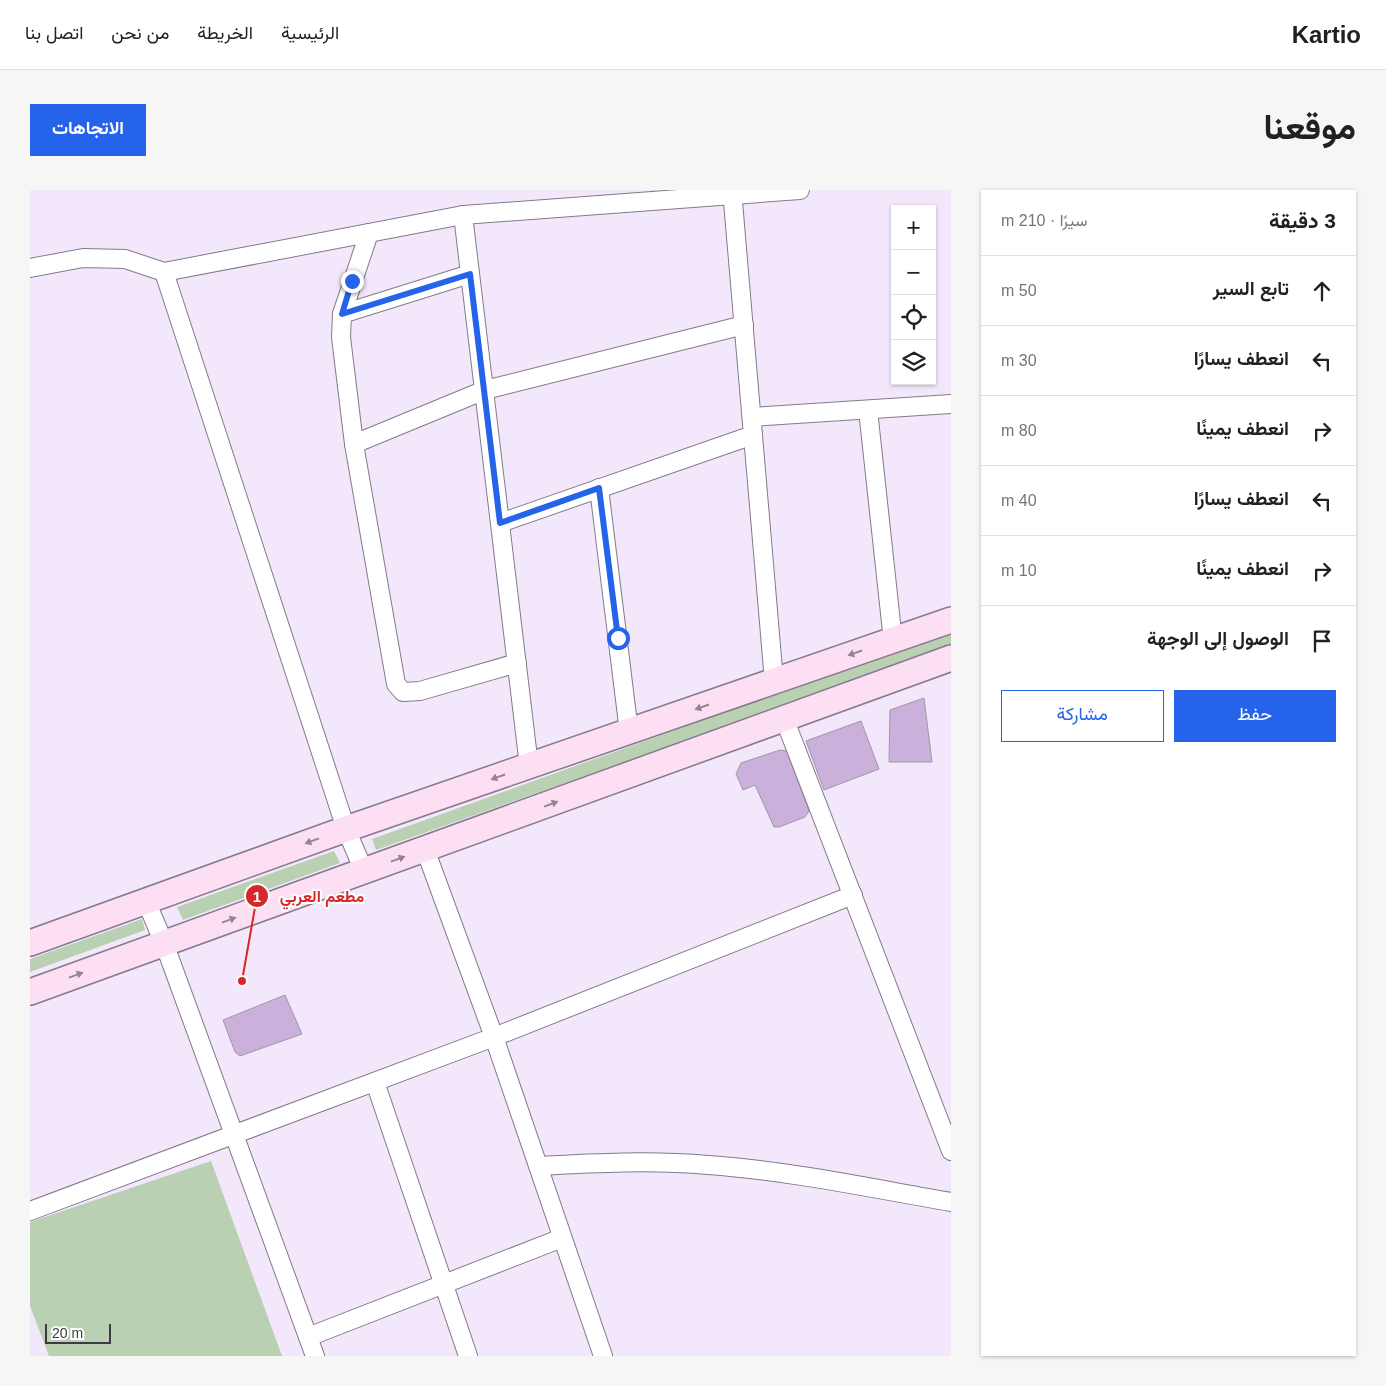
<!DOCTYPE html>
<html lang="ar">
<head>
<meta charset="utf-8">
<style>
	:root { --surface:#fff; --page:#f6f6f6; --text:#202124; --muted:#757577; --line:#e0e0e0; --accent:#2563eb }
	body { margin:0; font-family:Arial,Vazirmatn,sans-serif; background:var(--page); color:var(--text); direction:rtl }
	.controls { position:absolute; right:15px; top:15px; display:grid; overflow:hidden; border-radius:0px; box-shadow:0 1px 4px #0004 }
	.controls button { width:45px; height:45px; display:grid; place-items:center; padding:0; border:0; border-bottom:1px solid var(--line); background:var(--surface); color:var(--text); font:25px sans-serif }
	.scale { position:absolute; left:15px; bottom:12px; width:66px; box-sizing:border-box; padding-left:5px; border:2px solid #3e3a41; border-top:0; font-size:14px; line-height:18px; white-space:nowrap; color:#3e3a41; -webkit-text-stroke:4px #fff; paint-order:stroke }
	.stop { position:absolute; width:15px; height:15px; margin:-11px; border:4px solid #2563eb; border-radius:50%; background:#fff }
	.stop.end { background:#2563eb; border-color:#fff; box-shadow:0 1px 5px #0008 }
	.list { margin:0; padding:0; list-style:none }
	h2 { display:flex; justify-content:space-between; align-items:center; height:65px; margin:0; padding:0 20px; font-size:21px }
	h2 small { font-size:16px; font-weight:400; color:var(--muted) }
	.list li { display:grid; grid-template-columns:32px 1fr auto; gap:15px; align-items:center; box-sizing:border-box; height:70px; padding:0 20px; border-top:1px solid var(--line) }
	.list b { display:block; font-size:19px; white-space:nowrap }
	.list em { font-size:16px; font-style:normal; color:var(--muted) }
	.actions { display:flex; gap:10px; padding:15px 20px }
	.actions a { flex:1; padding:11px 0; border:1px solid var(--accent); border-radius:0px; text-align:center; font-size:18px; color:var(--accent) }
	.actions .main { background:var(--accent); color:#fff }
	.icon { flex:none; width:28px; height:28px; fill:none; stroke:currentColor; stroke-width:2; stroke-linecap:round; stroke-linejoin:round }
	.map { position:relative; flex:none; width:921px; height:1166px; overflow:hidden; direction:ltr; border-radius:0px }
	header { display:flex; align-items:center; gap:30px; box-sizing:border-box; height:70px; padding:0 25px; background:var(--surface); border-bottom:1px solid var(--line) }
	header strong { font-size:24px }
	nav { display:flex; gap:28px; margin-inline-start:auto; font-size:18px }
	.intro { display:flex; align-items:center; justify-content:space-between; box-sizing:border-box; height:120px; padding:0 30px }
	h1 { margin:0; font-size:35px }
	.button { padding:12px 22px; border-radius:0px; background:var(--accent); color:#fff; font-size:18px; font-weight:700 }
	main { display:flex; gap:30px; padding:0 30px }
	aside { flex:1; background:var(--surface); border-radius:0px; box-shadow:0 1px 4px #0004 }
	.map>svg:first-child { display:block }
	.green { fill:#b9d0b3 }
	.building { fill:#cab0da; stroke:#a196a7 }
	.lines { fill:none; stroke-linecap:round; stroke-linejoin:round }
	.minor-casing { stroke:#847a8a; stroke-width:20 }
	.secondary-casing { stroke:#847a8a; stroke-width:28 }
	.minor { stroke:#fff; stroke-width:18 }
	.secondary { stroke:#fddff4; stroke-width:25 }
	.oneway { fill:#948492 }
	.route { stroke:#2563eb; stroke-width:6 }
	.leader { fill:none; stroke:#d62828; stroke-width:2 }
	.callout-dot { fill:#d62828; stroke:#fff; stroke-width:2 }
	.mark-label { font-size:15px; text-anchor:middle; font-weight:bold; fill:#fff }
	.callout-label { font-size:16px; text-anchor:middle; font-weight:bold; fill:#d62828; stroke:#fff; stroke-width:4; stroke-linejoin:round; paint-order:stroke }
</style>
</head>
<body>
<header>
<strong>Kartio</strong>
<nav><a>الرئيسية</a><a>الخريطة</a><a>من نحن</a><a>اتصل بنا</a></nav>
</header>
<div class="intro"><h1>موقعنا</h1><a class="button">الاتجاهات</a></div>
<main>
<aside>
<h2>3 دقيقة<small>سيرًا · 210 m</small></h2>
<ul class="list">
<li><svg class="icon" aria-label="ahead" viewBox="0 0 24 24"><path d="M12 20V5M6 11l6-6 6 6"/></svg><div><b>تابع السير</b></div><em>50 m</em></li>
<li><svg class="icon" aria-label="left" viewBox="0 0 24 24"><path d="M17 20v-9H6M10 6l-5 5 5 5"/></svg><div><b>انعطف يسارًا</b></div><em>30 m</em></li>
<li><svg class="icon" aria-label="right" viewBox="0 0 24 24"><path d="M7 20v-9h11M14 6l5 5-5 5"/></svg><div><b>انعطف يمينًا</b></div><em>80 m</em></li>
<li><svg class="icon" aria-label="left" viewBox="0 0 24 24"><path d="M17 20v-9H6M10 6l-5 5 5 5"/></svg><div><b>انعطف يسارًا</b></div><em>40 m</em></li>
<li><svg class="icon" aria-label="right" viewBox="0 0 24 24"><path d="M7 20v-9h11M14 6l5 5-5 5"/></svg><div><b>انعطف يمينًا</b></div><em>10 m</em></li>
<li><svg class="icon" aria-label="arrive" viewBox="0 0 24 24"><path d="M6 21V4h12l-3 4 3 4H6"/></svg><div><b>الوصول إلى الوجهة</b></div></li>
</ul>
<div class="actions"><a class="main">حفظ</a><a>مشاركة</a></div>
</aside>
<div class="map">
<svg width="921" height="1166" viewBox="0 0 921 1166">
	<rect width="100%" height="100%" fill="#f3e8fb"/>
	<g class="green">
		<polygon points="921,441 921,456 346,660 342,649"/>
		<polygon points="304,661 310,673 153,730 147,717"/>
		<polygon points="112,729 115,740 0,782 0,769"/>
		<polygon points="181,971 252,1166 19,1166 0,1116 0,1032"/>
	</g>
	<g class="building">
		<polygon points="894,508 902,572 859,572 860,520"/>
		<polygon points="831,531 849,579 794,600 776,551"/>
		<polygon points="750,560 757,561 779,621 775,627 749,637 744,637 725,595 713,600 706,584 711,573"/>
		<polygon points="255,805 272,844 210,866 205,862 193,830"/>
	</g>
	<g class="lines">
		<g class="minor-casing">
			<g id="minor">
				<polyline points="702,0 744,491"/>
				<polyline points="339,43 312,124 311,147 324,254 366,494 373,502 390,501 487,473"/>
				<polyline points="0,78 53,68 95,69 134,82 433,25"/>
				<polyline points="134,82 316,639 334,681"/>
				<polyline points="312,124 440,84"/>
				<polyline points="838,220 863,451"/>
				<polyline points="722,227 921,214"/>
				<polyline points="324,254 455,200 714,135"/>
				<polyline points="569,298 599,542"/>
				<polyline points="470,333 723,245"/>
				<polyline points="754,528 921,961"/>
				<polyline points="499,576 433,25 770,0"/>
				<polyline points="395,659 464,847 573,1166"/>
				<polyline points="116,711 134,753 285,1166"/>
				<polyline points="345,892 438,1166"/>
				<path d="M508 976C565 973 621 970 678 975 760 981 840 998 921 1012"/>
				<polyline points="0,1021 464,847 823,705"/>
				<polyline points="278,1147 532,1048"/>
			</g>
		</g>
		<g class="secondary-casing">
			<g id="secondary">
				<polyline points="0,753 316,639 921,430"/>
				<polyline points="0,802 921,468"/>
			</g>
		</g>
		<use href="#minor" class="minor"/>
		<use href="#secondary" class="secondary"/>
	</g>
	<defs><path id="oneway-solid" d="M-6-.8H1V-3.2L6.5 0L1 3.2V.8H-6Z" transform="scale(1.25)"/></defs>
	<g class="oneway">
		<use href="#oneway-solid" transform="translate(825 463) rotate(161)"/>
		<use href="#oneway-solid" transform="translate(672 517) rotate(161)"/>
		<use href="#oneway-solid" transform="translate(468 587) rotate(161)"/>
		<use href="#oneway-solid" transform="translate(521 614) rotate(-20)"/>
		<use href="#oneway-solid" transform="translate(282 651) rotate(160)"/>
		<use href="#oneway-solid" transform="translate(368 669) rotate(-20)"/>
		<use href="#oneway-solid" transform="translate(199 730) rotate(-20)"/>
		<use href="#oneway-solid" transform="translate(46 785) rotate(-20)"/>
	</g>
	<g class="lines">
		<polyline class="route" points="322,91 312,124 440,84 470,333 569,298 588,448"/>
	</g>
	<path class="leader" d="M212 791L227 706"/>
	<g class="callout-dot">
		<circle cx="212" cy="791" r="5"/>
		<circle cx="227" cy="706" r="12"/>
	</g>
	<g class="mark-label">
		<text x="227" y="712">1</text>
	</g>
	<g class="callout-label">
		<text x="292" y="712">مطعم العربي</text>
	</g>
</svg>
<div class="controls">
<button>+</button>
<button>−</button>
<button><svg class="icon" aria-label="locate" viewBox="0 0 24 24"><circle cx="12" cy="12" r="6"/><path d="M12 2v4M12 18v4M2 12h4M18 12h4"/></svg></button>
<button><svg class="icon" aria-label="layers" viewBox="0 0 24 24"><path d="M12 4l9 5-9 5-9-5zM3 14l9 5 9-5"/></svg></button>
</div>
<div class="scale">20 m</div>
<div class="stop" style="left:588px;top:448px"></div>
<div class="stop end" style="left:322px;top:91px"></div>
</div>
</main>
</body>
</html>
